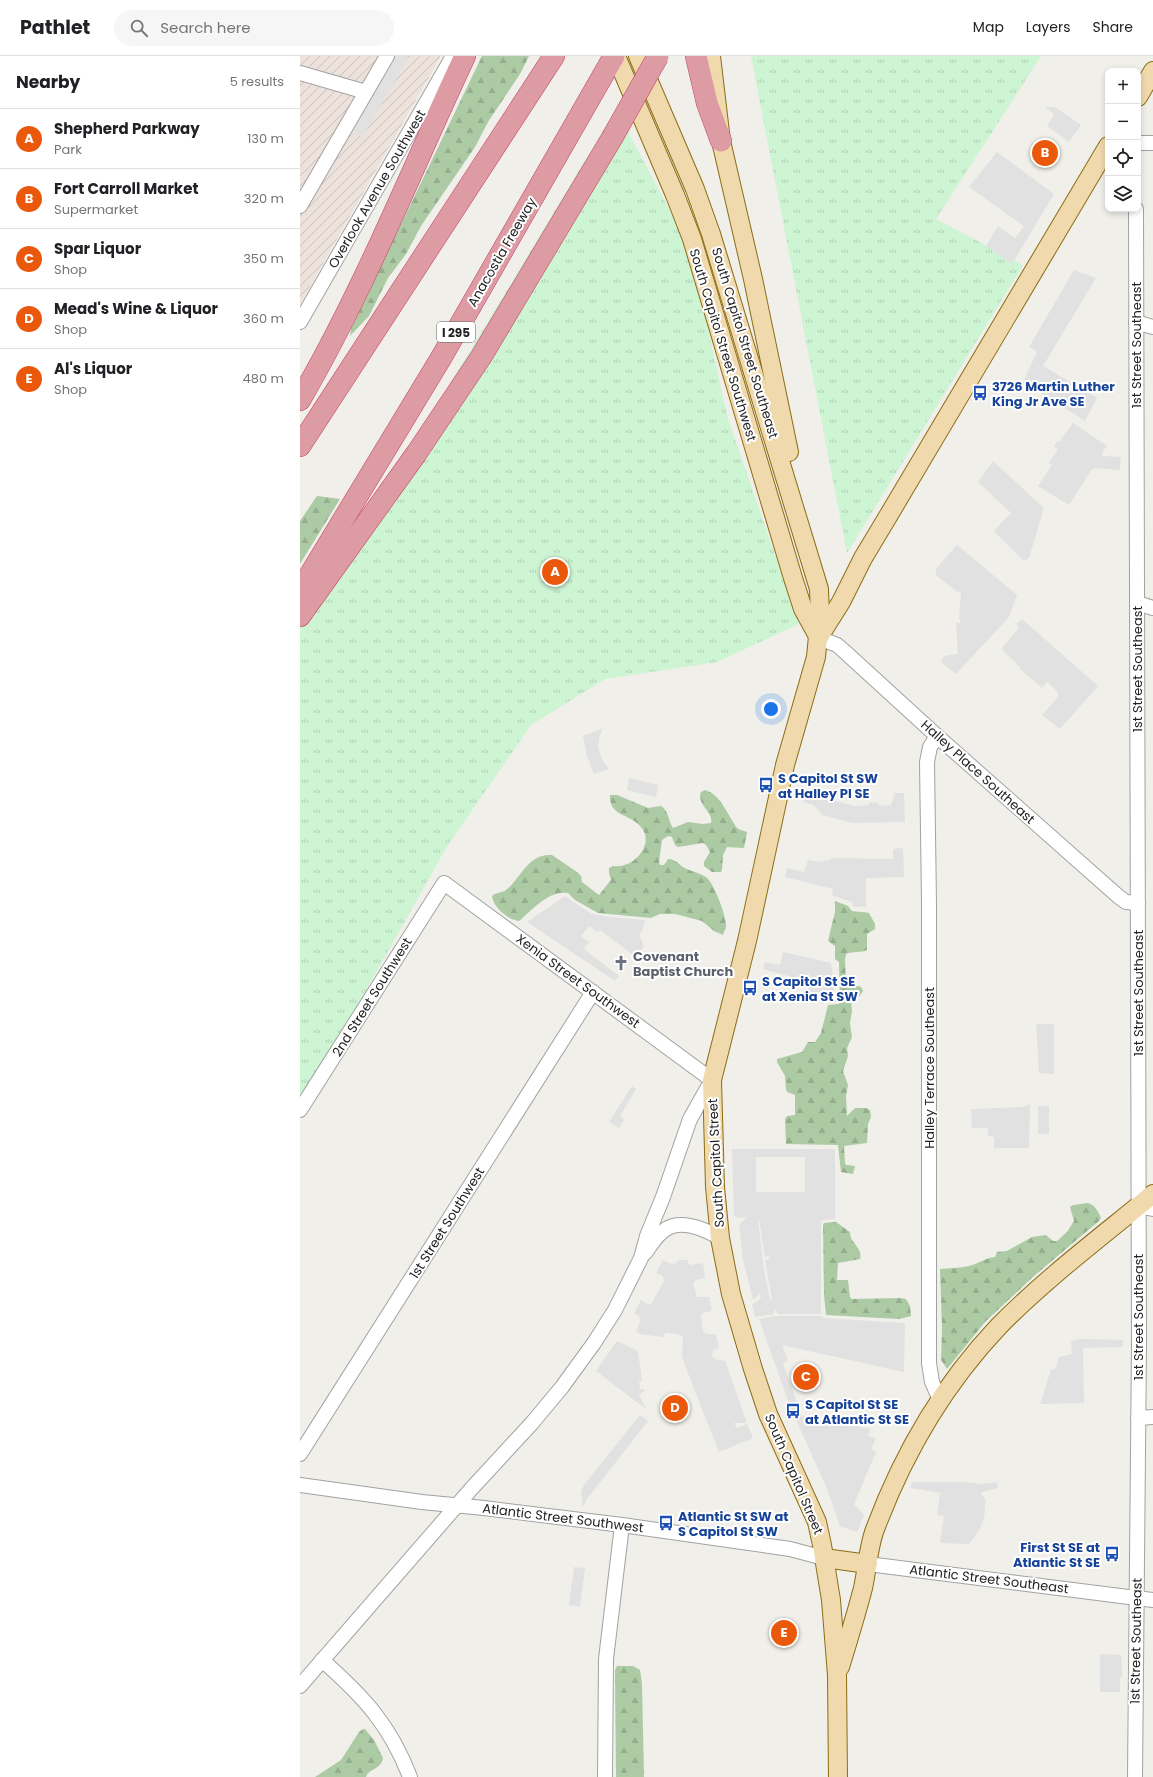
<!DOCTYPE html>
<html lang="en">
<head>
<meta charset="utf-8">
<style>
	:root { --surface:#fff; --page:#f6f6f6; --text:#202124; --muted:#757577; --line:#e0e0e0; --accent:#ea580c }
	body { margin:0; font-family:Poppins,sans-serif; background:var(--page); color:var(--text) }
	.controls { position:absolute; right:12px; top:12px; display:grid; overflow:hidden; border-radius:8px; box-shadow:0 2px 6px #0003 }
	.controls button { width:36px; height:36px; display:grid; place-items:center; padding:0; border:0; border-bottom:1px solid var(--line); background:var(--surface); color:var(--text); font:20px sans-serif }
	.you { position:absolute; left:471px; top:653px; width:14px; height:14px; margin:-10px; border:3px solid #fff; border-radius:50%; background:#1a73e8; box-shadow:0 0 0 6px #1a73e833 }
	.badge { display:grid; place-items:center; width:26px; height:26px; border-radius:50%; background:var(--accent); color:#fff; font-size:13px; font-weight:700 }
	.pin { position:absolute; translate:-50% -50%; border:2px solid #fff; box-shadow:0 1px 4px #0006 }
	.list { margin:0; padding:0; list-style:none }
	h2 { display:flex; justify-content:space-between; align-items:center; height:52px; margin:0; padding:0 16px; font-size:17px }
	h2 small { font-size:13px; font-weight:400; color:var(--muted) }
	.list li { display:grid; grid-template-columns:26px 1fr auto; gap:12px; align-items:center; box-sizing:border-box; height:60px; padding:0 16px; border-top:1px solid var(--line) }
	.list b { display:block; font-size:15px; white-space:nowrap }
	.list p { margin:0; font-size:13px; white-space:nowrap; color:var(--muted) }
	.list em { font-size:13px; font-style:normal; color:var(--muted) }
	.icon { flex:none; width:22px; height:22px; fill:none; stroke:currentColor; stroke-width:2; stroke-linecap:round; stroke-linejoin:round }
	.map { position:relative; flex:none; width:853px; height:1721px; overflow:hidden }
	header { display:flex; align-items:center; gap:24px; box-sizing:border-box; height:56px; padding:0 20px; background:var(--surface); border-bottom:1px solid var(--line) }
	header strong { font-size:19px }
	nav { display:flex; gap:22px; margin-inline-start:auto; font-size:14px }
	.search { width:280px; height:36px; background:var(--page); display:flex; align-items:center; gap:10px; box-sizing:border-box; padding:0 14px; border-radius:22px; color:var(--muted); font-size:15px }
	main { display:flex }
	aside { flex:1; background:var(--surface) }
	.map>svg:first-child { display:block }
	.military { fill:url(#military-furrows) }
	.forest { fill:url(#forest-firs) }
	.park { fill:url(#park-tufts) }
	.parking { fill:#e1e1e1; fill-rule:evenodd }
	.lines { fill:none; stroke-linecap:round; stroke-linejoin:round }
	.minor-casing { stroke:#a2a2a2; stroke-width:16 }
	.major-casing { stroke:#8b6d14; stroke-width:20 }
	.highway-casing { stroke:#c63f63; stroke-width:22 }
	.minor { stroke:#fff; stroke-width:14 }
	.major { stroke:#f1d9ae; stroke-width:18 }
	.highway { stroke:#dd9ca3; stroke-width:21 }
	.highway-bridge-casing { stroke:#c63f63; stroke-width:22; stroke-linecap:butt }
	.highway-bridge { stroke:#dd9ca3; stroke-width:21 }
	.labels { text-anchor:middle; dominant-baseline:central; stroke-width:4; stroke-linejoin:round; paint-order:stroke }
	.shield { fill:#fff; stroke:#646464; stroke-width:1 }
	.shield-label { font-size:12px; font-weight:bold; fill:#212121 }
	.street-label { font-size:13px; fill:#212121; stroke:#fff }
	.transit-label { font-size:13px; font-weight:bold; fill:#164399; stroke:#fff; text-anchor:start }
	.worship-label { font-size:13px; font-weight:bold; fill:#5b616d; stroke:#fff; text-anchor:start }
</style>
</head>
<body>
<header>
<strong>Pathlet</strong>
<div class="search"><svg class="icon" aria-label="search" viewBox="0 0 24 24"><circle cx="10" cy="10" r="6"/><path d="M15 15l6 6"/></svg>Search here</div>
<nav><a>Map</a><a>Layers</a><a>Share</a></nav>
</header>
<main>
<aside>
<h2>Nearby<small>5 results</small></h2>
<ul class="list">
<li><span class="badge">A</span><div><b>Shepherd Parkway</b><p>Park</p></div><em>130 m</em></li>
<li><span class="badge">B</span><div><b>Fort Carroll Market</b><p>Supermarket</p></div><em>320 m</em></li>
<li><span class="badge">C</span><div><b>Spar Liquor</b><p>Shop</p></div><em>350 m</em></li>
<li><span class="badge">D</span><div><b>Mead's Wine &amp; Liquor</b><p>Shop</p></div><em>360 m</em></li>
<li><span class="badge">E</span><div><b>Al's Liquor</b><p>Shop</p></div><em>480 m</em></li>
</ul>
</aside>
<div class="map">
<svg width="853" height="1721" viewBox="0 0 853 1721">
	<defs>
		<pattern id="military-furrows" width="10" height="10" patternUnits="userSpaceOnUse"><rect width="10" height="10" fill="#ece1db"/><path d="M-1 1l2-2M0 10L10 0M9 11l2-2" fill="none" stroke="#cac1bc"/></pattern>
		<pattern id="forest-firs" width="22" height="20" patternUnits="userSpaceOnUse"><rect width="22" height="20" fill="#accaa4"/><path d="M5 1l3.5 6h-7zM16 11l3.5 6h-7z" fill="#94ad8d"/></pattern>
		<pattern id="park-tufts" width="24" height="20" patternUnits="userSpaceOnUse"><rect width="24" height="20" fill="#cdf4d3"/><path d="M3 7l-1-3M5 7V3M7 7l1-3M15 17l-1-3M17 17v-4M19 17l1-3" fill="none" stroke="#b0d1b5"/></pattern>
	</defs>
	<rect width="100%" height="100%" fill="#f0efe9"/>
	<polygon class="military" points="0,0 141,0 0,248"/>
	<g class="forest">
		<polygon points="182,0 229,0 220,18 188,66 175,91 121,170 106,198 88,222 69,260 50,280 51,272"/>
		<polygon points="17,440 40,443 0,508 0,465"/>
		<path d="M405 734C422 739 428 761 438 773L447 776 444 792 427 791 423 799 422 814 421 816H412L404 810V806L410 796 406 789 403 787 378 791 375 789 372 781 368 780 362 784 359 806 360 809H364L368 803C377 803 379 810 387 813 393 816 401 817 407 822 414 828 427 861 426 871 426 873 423 877 423 879L414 875 402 865 375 858H360L351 862 298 857 275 844 268 837C249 834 233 853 219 865 208 864 193 851 192 840 196 836 202 837 206 834 222 821 228 797 252 799L277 816 281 820 282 826 299 839 311 824 309 817V812L313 810C320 811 327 809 333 805 345 796 352 780 338 768 327 758 309 759 310 739H317L348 752 361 750C369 755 368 764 373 772L388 766 403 768 411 767C414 756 396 749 401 736Z"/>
		<path d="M535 845 548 850 552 855 569 857 575 868V873L567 878V894C561 897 553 895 546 898L545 904 546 926 561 931 563 935 558 942 551 944 552 955 550 967 552 981 547 992 548 1000 543 1015 548 1029 546 1040 547 1060 555 1052H566L570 1054 571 1061 568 1068 567 1087 544 1090 545 1107 546 1109 555 1110 553 1118 541 1116 538 1089 486 1088 485 1063 487 1060 495 1059V1039L487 1036 486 1033 485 1020 477 1006V1003L502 996 508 986H515L521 977 528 949 539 948 540 946 539 906 535 903V890L528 885 535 856Z"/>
		<path d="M788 1147C795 1149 798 1155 801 1162L799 1165 734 1220 685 1266 647 1313 641 1304 642 1272 640 1213C650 1212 660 1212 669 1210 678 1208 685 1202 695 1201L697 1196 707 1195 732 1181 746 1179 753 1185H757L767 1176 774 1165 770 1151 773 1149Z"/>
		<path d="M536 1166 550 1176C549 1187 563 1191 560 1203L538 1207 537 1224H548L550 1241 552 1243 600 1242 606 1243 610 1250 611 1260 599 1263 526 1259 524 1239 523 1169 524 1167Z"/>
		<polygon points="317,1610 333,1610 340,1614 342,1628 344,1721 316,1721 315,1614"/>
		<path d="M63 1673H65L74 1684 83 1702C81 1714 69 1712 66 1721H15L41 1704 59 1676Z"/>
	</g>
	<g class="park">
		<polygon points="451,0 741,0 636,163 723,209 547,497"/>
		<polygon points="316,53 390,193 428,363 499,568 417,606 305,623 231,669 146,792 61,943 0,1041 0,564 86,434"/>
	</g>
	<g class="parking">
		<polygon points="96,0 109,0 62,82 56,78 50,80"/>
		<polygon points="747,51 755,51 781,69 769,86 747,70 754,58 746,52"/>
		<polygon points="697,96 754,138 712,208 686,190 698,170 715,182 724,170 669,131"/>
		<polygon points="774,214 796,222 743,310 797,342 785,365 723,326 737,296 729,291"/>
		<polygon points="773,367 807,390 802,397 803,400 821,401 820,414 795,412 792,413 769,449 738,430 752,409 749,407 758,393 754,390 757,385 759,386"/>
		<polygon points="693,405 744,452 729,502 724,505 694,475 711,457 678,426"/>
		<polygon points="657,489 717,539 709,561 656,618 641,606 644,600 658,598 656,567 660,567 661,565 659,562 661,536 656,535 636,519 636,513"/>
		<polygon points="722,563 798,630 760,673 742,659 758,641 758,636 747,626 742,632 719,612 720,611 701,593 718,573 717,567"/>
		<polygon points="303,672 299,682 298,692 303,705 309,713 294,718 287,700 283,680"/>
		<polygon points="329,722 358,729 356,741 327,734"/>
		<polygon points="505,737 555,750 569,749 570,746 578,747 580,750 591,749 595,737 604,737 605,766 552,767 522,759 514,749 503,746"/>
		<polygon points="603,792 604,821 566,822 566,851 554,851 552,846 532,839 533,833 485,821 487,812 504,816 508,804 521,806 530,804 531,802 593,803 593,793"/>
		<polygon points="265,840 281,851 292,858 309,861 345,864 342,875 339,879 344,890 336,901 300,874 297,876 289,870 281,880 289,886 284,893 319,920 315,925 227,866"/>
		<polygon points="483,896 531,907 534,934 530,943 517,942 517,940 514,939 513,941 507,940 510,926 463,913 465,906 480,909"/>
		<polygon points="736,968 754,968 754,1018 739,1017"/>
		<polygon points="332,1030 336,1033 320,1060 324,1064 319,1072 309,1066"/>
		<polygon points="730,1048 729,1092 694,1092 694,1081 688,1080 688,1072 672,1072 671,1053 723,1051"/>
		<rect x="738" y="1050" width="11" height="28"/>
		<path d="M432 1093H535V1163L521 1164V1258H478L474 1253V1258L455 1261 452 1249 459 1244 461 1241 460 1238 453 1244 443 1203 439 1169 447 1161 439 1162 434 1160ZM456 1101H505V1136H456ZM459 1163 465 1201 469 1200 470 1203 465 1204 472 1244H470L464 1214 458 1164Z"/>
		<polygon points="363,1204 372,1208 377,1207 379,1204 387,1204 388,1207 391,1209 403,1207 405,1222 396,1224 393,1228 397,1241 409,1241 412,1255 403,1257 401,1260 403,1276 407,1278 416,1278 419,1292 413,1294 412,1300 415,1303 425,1305 447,1367 434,1367 437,1372 447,1368 453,1382 419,1396 386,1312 382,1300 383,1281 377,1278 365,1277 364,1281 340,1278 336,1275 341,1264 339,1260 334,1257 341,1244 349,1249 352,1247 364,1225 363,1220 356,1217"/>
		<polygon points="474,1260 522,1260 523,1262 605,1267 604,1316 482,1289 488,1305 483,1307 502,1360 537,1367 536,1370 546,1368 570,1373 568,1380 576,1382 571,1393 576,1396 554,1448 564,1459 557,1476 540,1470 527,1433 490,1350 459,1263"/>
		<polygon points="780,1283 823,1284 823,1291 783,1292 784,1347 740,1348 751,1314 756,1312 759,1301 772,1298 771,1285"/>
		<polygon points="317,1285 338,1295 342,1325 339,1326 340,1333 344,1333 344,1336 339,1338 346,1353 296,1315"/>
		<polygon points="340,1359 348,1365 287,1443 283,1452 281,1436 284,1429"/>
		<polygon points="612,1426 666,1426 681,1428 697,1426 698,1432 682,1436 681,1438 686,1444 684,1463 680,1473 669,1488 640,1487 644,1460 637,1459 640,1437 610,1432"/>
		<polygon points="274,1511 285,1512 280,1551 269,1549"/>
		<polygon points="800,1598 821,1599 822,1615 822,1621 820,1621 820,1636 800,1636"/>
	</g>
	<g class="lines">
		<g class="minor-casing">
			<g id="minor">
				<polyline points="0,17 66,36"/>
				<polyline points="838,87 853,87"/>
				<polyline points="0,150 87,0"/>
				<polyline points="0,266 153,0"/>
				<polyline points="836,266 853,271"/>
				<polyline points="837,547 853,552"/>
				<polyline points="519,582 537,589 544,595 637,680 819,841 826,846 838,847"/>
				<polyline points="637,680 630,691 627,706 629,847 629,1307 632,1326 640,1344"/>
				<polyline points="0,1054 144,827 412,1024 390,1063 363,1141 347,1180 341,1202 315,1254 294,1287 262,1331 232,1367 172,1432 0,1630"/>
				<polyline points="838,1150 853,1153"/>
				<path d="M345 1197C351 1189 357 1178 366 1173 382 1163 406 1174 420 1182"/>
				<polyline points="838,1362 853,1361"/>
				<polyline points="0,1398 293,936"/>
				<polyline points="0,1429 122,1446 184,1452 322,1469 490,1493 524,1502"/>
				<polyline points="568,1508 853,1544"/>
				<path d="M22 1604C64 1641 90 1669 110 1721"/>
				<polyline points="305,1721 306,1603 322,1469"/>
				<polyline points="835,1721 839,1287 836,153"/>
			</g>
		</g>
		<g class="major-casing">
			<g id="major">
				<polyline points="316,0 375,139 392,183 493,522 503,553 519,582"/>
				<polyline points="338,0 395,133 411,178 519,533 520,559 516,601 485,709 447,885 412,1024 415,1131 420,1182 431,1238 453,1313 468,1358 517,1466 522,1489 531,1544 537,1619 538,1721"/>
				<polyline points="411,0 421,85 453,223 489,396"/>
				<polyline points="838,41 853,15"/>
				<polyline points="519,581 541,546 563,502 590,457 808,90"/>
				<polyline points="524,1502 568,1508"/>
				<path d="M540 1611C548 1585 556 1559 563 1532 567 1514 568 1494 574 1476 602 1400 643 1329 699 1270 745 1223 802 1180 853 1138"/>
			</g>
		</g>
		<g class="highway-casing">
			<g id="highway">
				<polyline points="396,0 407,47 421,85"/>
				<path d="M0 344C64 234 111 115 165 0"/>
				<polyline points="0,390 254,0"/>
				<polyline points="0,535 141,302 314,0"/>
				<polyline points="0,560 116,398 181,301 312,82"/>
			</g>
		</g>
		<use href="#minor" class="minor"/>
		<use href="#major" class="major"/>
		<use href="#highway" class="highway"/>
		<g class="highway-bridge-casing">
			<polyline id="highway-bridge" points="312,82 358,0"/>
		</g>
		<use href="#highway-bridge" class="highway-bridge"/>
	</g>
	<defs>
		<g id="bus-bare" transform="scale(1.2)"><path d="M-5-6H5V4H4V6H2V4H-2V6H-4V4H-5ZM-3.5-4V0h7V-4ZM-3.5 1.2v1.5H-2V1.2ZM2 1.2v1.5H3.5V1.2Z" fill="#1a4fb4" stroke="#fff" stroke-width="2.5" paint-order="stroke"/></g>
		<g id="church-bare" transform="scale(1.2)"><path d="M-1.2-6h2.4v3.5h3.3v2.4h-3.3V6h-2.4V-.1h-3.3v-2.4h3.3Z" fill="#6b7280" stroke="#fff" stroke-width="2.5" paint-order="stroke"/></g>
	</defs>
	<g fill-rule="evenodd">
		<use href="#bus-bare" x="680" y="337"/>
		<use href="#bus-bare" x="466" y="729"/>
		<use href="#church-bare" x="321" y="907"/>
		<use href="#bus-bare" x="450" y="932"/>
		<use href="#bus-bare" x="493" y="1355"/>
		<use href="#bus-bare" x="366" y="1467"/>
		<use href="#bus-bare" x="812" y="1498"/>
	</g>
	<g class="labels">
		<rect class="shield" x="137" y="266" width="38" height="20" rx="3"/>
		<g class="shield-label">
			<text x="156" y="276">I 295</text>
		</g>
		<g class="street-label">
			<text transform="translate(77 133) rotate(-60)">Overlook Avenue Southwest</text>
			<text transform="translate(202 196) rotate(-60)">Anacostia Freeway</text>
			<text transform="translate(445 287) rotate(73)">South Capitol Street Southeast</text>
			<text transform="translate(423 289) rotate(73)">South Capitol Street Southwest</text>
			<text transform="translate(836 289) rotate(-90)">1st Street Southeast</text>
			<text transform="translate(837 613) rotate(-90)">1st Street Southeast</text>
			<text transform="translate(678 716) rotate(42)">Halley Place Southeast</text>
			<text transform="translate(278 925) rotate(36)">Xenia Street Southwest</text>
			<text transform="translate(838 937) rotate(-90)">1st Street Southeast</text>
			<text transform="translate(72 941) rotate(-58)">2nd Street Southwest</text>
			<text transform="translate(629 1012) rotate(-90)">Halley Terrace Southeast</text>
			<text transform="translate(416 1107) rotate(-93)">South Capitol Street</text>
			<text transform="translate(147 1167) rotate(-58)">1st Street Southwest</text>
			<text transform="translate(838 1261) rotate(-90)">1st Street Southeast</text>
			<text transform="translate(494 1418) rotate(67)">South Capitol Street</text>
			<text transform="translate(263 1462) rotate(7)">Atlantic Street Southwest</text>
			<text transform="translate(689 1523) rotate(7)">Atlantic Street Southeast</text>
			<text transform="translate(836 1585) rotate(-89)">1st Street Southeast</text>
		</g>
		<g class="transit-label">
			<text x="692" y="330">3726 Martin Luther<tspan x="692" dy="15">King Jr Ave SE</tspan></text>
			<text x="478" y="722">S Capitol St SW<tspan x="478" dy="15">at Halley Pl SE</tspan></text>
			<text x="462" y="925">S Capitol St SE<tspan x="462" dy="15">at Xenia St SW</tspan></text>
			<text x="505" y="1348">S Capitol St SE<tspan x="505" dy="15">at Atlantic St SE</tspan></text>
			<text x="378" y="1460">Atlantic St SW at<tspan x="378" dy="15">S Capitol St SW</tspan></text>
			<text x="800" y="1491" text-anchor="end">First St SE at<tspan x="800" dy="15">Atlantic St SE</tspan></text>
		</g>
		<g class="worship-label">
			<text x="333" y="900">Covenant<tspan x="333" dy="15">Baptist Church</tspan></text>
		</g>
	</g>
</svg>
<div class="controls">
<button>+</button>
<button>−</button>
<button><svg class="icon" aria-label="locate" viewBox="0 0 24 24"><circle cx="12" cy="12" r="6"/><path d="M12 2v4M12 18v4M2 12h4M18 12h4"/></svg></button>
<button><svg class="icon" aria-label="layers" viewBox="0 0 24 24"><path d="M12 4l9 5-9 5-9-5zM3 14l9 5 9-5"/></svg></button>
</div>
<div class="you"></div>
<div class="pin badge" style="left:255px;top:516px">A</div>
<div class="pin badge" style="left:745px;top:97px">B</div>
<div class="pin badge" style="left:506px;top:1321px">C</div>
<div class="pin badge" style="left:375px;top:1352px">D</div>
<div class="pin badge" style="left:484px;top:1577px">E</div>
</div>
</main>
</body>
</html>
